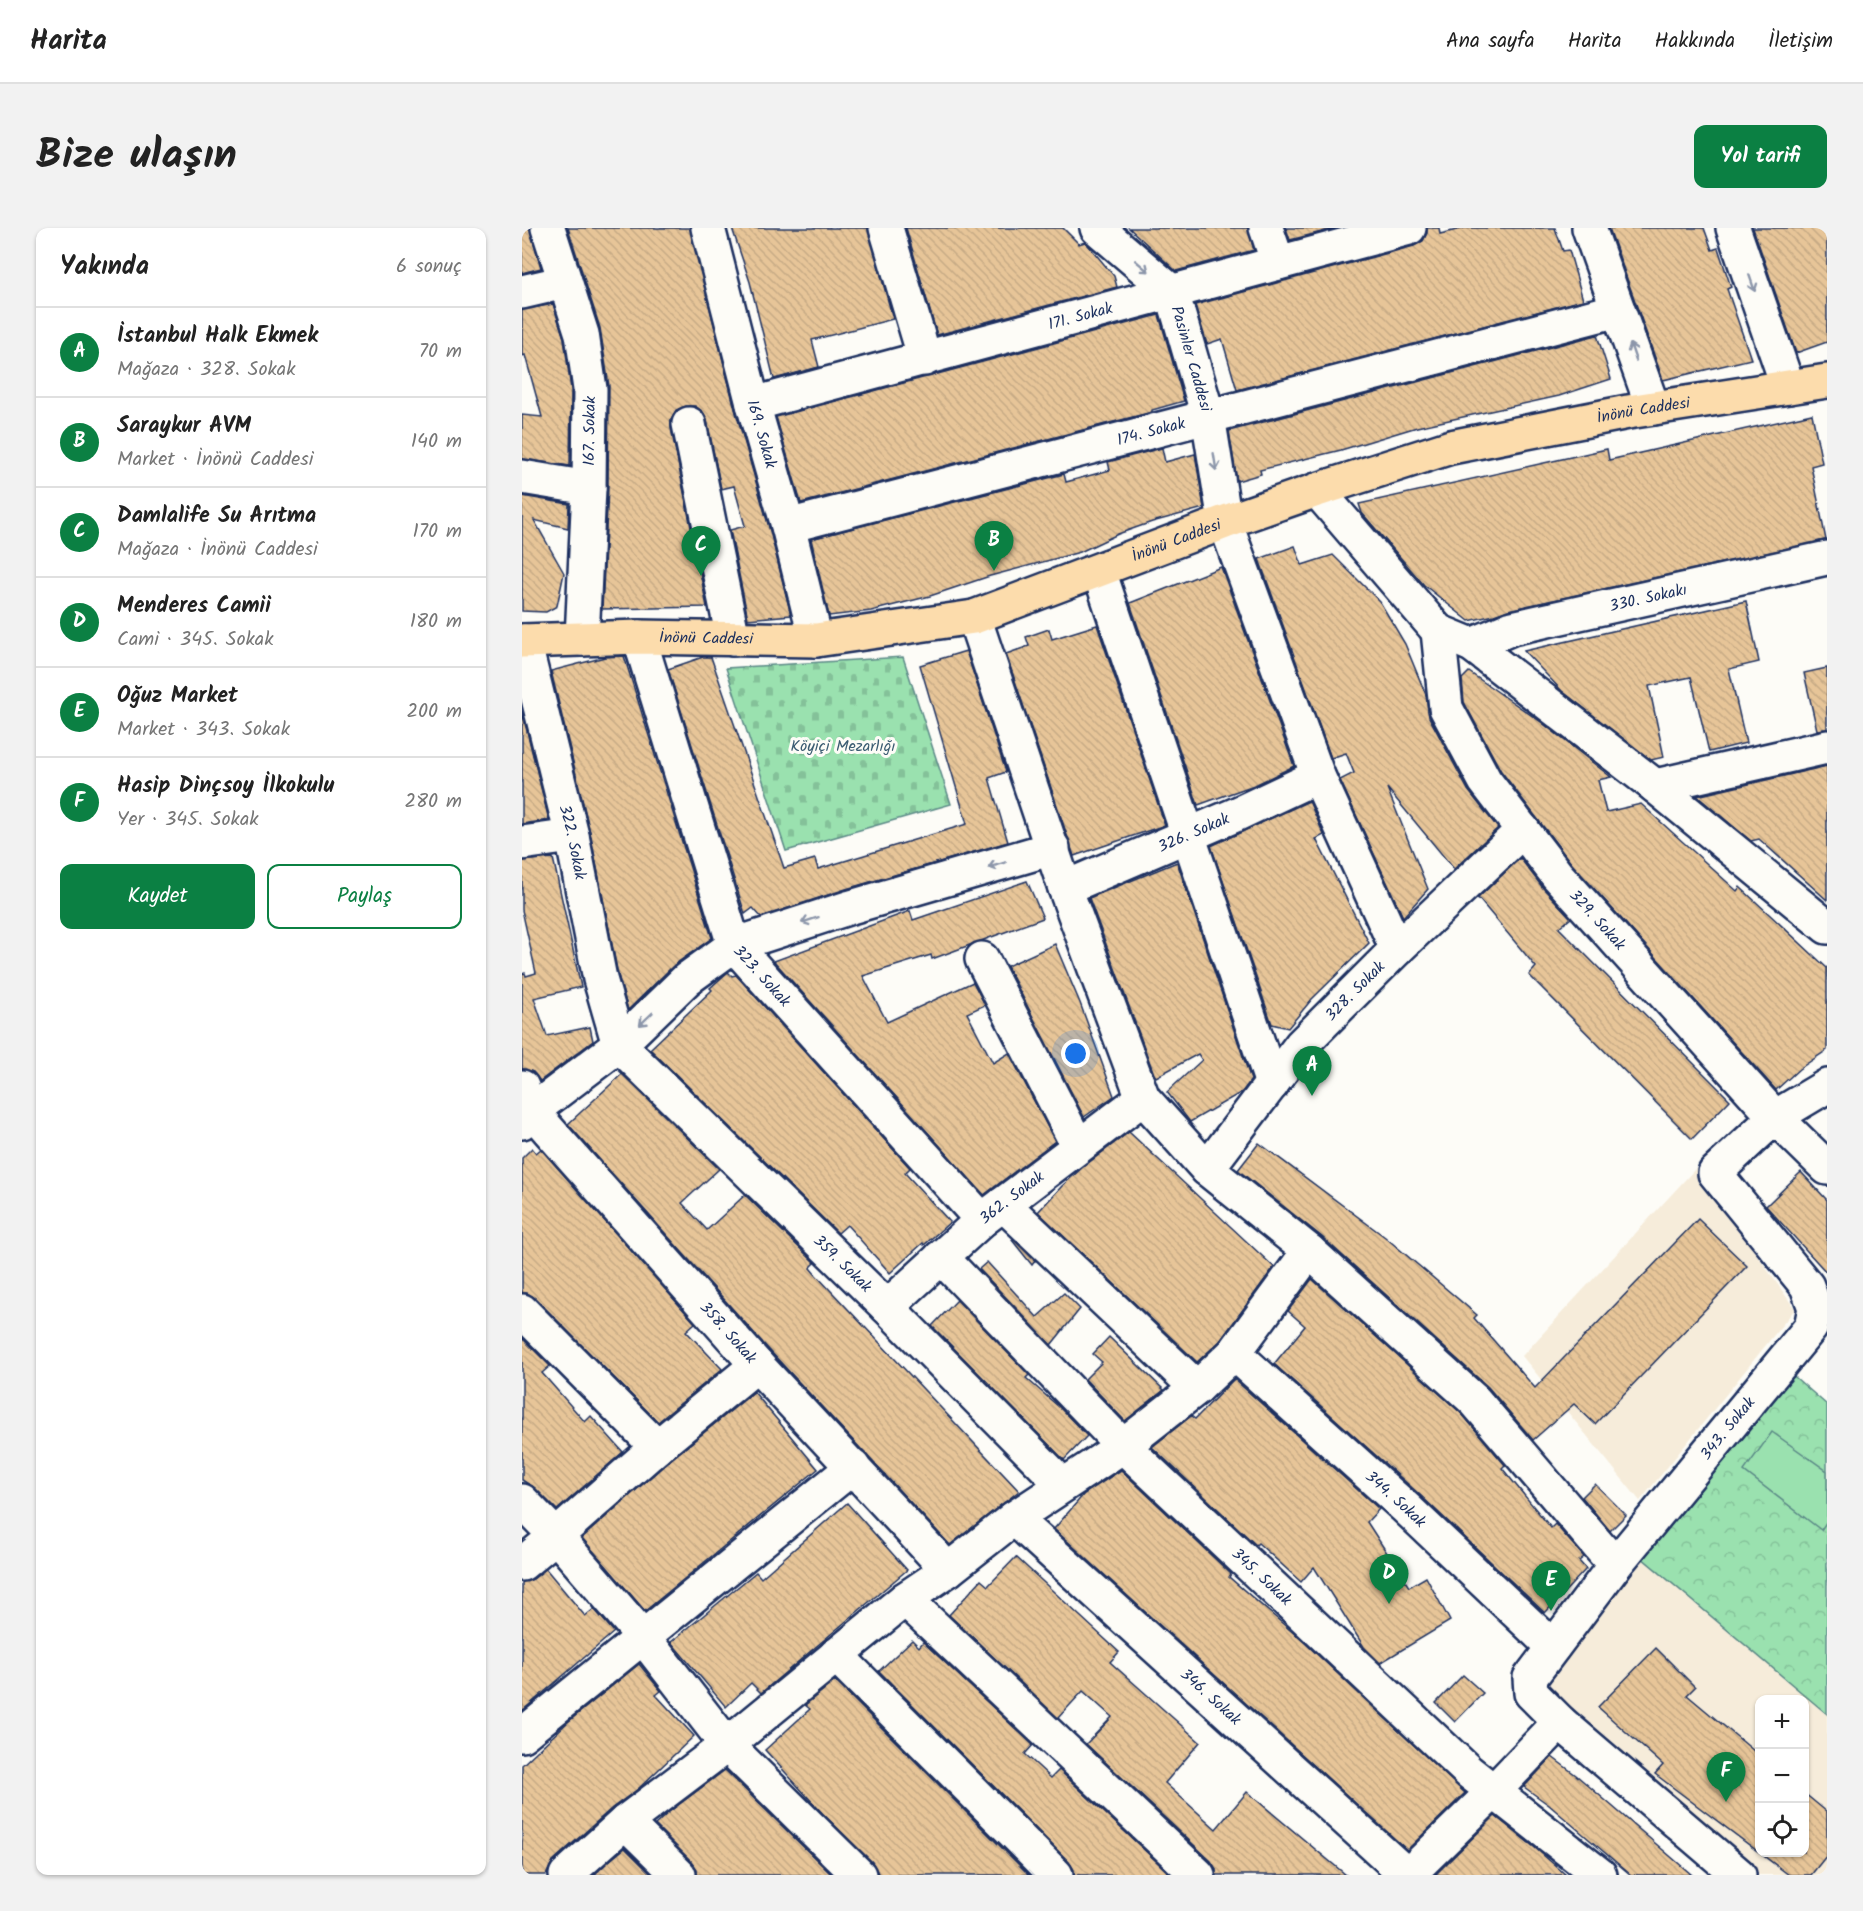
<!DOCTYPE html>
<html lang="tr">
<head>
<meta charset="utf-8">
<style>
	:root { --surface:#fff; --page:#f2f2f2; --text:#222; --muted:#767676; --line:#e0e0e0; --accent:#0b8043 }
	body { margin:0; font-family:Kalam,sans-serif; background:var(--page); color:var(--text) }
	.controls { position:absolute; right:18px; bottom:18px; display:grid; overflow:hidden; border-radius:12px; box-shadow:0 2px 4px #0004 }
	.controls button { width:54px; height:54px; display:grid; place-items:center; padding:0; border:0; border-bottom:2px solid var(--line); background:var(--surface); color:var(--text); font:30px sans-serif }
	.you { position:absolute; left:554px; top:826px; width:21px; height:21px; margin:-15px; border:4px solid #fff; border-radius:50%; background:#1a73e8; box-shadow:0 0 0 9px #1a73e833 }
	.badge { display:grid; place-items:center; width:39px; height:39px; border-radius:50%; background:var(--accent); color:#fff; font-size:20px; font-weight:700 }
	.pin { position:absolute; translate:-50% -50px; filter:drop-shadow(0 2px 3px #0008) }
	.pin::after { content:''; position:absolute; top:32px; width:21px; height:18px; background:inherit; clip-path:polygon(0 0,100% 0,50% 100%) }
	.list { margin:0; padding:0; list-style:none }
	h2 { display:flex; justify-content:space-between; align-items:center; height:78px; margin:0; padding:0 24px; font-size:26px }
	h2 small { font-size:20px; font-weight:400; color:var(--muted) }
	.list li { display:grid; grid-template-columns:39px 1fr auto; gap:18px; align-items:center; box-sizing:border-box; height:90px; padding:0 24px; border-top:2px solid var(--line) }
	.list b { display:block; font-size:22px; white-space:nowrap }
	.list p { margin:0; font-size:20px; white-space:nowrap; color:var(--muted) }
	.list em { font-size:20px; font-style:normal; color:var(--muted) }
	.actions { display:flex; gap:12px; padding:18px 24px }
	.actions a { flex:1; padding:14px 0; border:2px solid var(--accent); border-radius:12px; text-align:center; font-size:21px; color:var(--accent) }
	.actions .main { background:var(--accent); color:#fff }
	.icon { flex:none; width:33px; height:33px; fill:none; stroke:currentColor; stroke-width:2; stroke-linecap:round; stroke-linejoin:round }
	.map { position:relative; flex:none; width:1305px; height:1647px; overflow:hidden; border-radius:12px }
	header { display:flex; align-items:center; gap:36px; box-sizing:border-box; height:84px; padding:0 30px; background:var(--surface); border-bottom:2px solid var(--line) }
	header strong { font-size:28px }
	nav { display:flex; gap:33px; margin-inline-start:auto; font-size:21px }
	.intro { display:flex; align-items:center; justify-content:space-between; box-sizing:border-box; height:144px; padding:0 36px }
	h1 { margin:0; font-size:42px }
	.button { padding:15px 27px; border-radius:12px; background:var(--accent); color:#fff; font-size:21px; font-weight:700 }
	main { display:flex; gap:36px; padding:0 36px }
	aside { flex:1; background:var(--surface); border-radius:12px; box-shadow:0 2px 4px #0004 }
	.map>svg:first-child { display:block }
	.built { fill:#f6ecda; fill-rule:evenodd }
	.forest { fill:url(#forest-crowns); stroke:#5a8886; stroke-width:1.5 }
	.cemetery { fill:url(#cemetery-stones); stroke:#5a8886; stroke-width:1.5 }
	.pitch { fill:#9ae1af; stroke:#5a8886; stroke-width:1.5 }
	.building { fill:url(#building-back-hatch); stroke:#1b2f5e; stroke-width:1.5 }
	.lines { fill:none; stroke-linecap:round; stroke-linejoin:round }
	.minor-casing { stroke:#1b2f5e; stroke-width:38 }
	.major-casing { stroke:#1b2f5e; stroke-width:38 }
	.minor { stroke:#fdfcf7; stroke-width:33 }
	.major { stroke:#fcdcac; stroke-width:33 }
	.oneway { stroke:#8c96aa }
	.labels { text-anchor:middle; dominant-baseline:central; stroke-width:6; stroke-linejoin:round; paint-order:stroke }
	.street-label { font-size:16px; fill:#1b2f5e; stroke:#fdfcf7 }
	.park-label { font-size:16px; fill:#3b5c72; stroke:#fdfcf7 }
</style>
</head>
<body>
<header>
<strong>Harita</strong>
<nav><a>Ana sayfa</a><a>Harita</a><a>Hakkında</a><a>İletişim</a></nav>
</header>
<div class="intro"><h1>Bize ulaşın</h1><a class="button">Yol tarifi</a></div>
<main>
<aside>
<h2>Yakında<small>6 sonuç</small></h2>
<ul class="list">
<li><span class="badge">A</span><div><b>İstanbul Halk Ekmek</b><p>Mağaza · 328. Sokak</p></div><em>70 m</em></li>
<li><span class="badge">B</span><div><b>Saraykur AVM</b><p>Market · İnönü Caddesi</p></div><em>140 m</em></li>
<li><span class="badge">C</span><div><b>Damlalife Su Arıtma</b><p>Mağaza · İnönü Caddesi</p></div><em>170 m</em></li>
<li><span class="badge">D</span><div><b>Menderes Camii</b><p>Cami · 345. Sokak</p></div><em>180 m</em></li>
<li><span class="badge">E</span><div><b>Oğuz Market</b><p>Market · 343. Sokak</p></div><em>200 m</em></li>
<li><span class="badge">F</span><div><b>Hasip Dinçsoy İlkokulu</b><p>Yer · 345. Sokak</p></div><em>280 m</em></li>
</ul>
<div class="actions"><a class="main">Kaydet</a><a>Paylaş</a></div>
</aside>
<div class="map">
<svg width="1305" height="1647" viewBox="0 0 1305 1647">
	<defs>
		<pattern id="forest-crowns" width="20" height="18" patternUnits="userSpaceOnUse" patternTransform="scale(1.5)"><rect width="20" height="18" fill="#9ae1af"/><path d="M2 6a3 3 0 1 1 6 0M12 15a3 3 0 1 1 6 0" fill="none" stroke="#84c199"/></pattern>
		<pattern id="cemetery-stones" width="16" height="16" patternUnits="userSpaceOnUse" patternTransform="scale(1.5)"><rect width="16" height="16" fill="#9ae1af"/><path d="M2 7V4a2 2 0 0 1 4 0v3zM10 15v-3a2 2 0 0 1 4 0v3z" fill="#84c199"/></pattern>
		<pattern id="building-back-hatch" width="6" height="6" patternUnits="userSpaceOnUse" patternTransform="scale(1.5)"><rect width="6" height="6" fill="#e7c598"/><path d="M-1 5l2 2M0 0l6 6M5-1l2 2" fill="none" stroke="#c6aa85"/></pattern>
	</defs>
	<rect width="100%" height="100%" fill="#fdfcf7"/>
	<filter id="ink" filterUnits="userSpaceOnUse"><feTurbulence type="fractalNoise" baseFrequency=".0167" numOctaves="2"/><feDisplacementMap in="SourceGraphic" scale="12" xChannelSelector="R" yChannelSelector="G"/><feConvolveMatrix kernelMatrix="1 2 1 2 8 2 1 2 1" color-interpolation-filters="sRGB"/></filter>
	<g filter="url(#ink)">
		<g class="built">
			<polygon points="1174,940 1273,1081 1118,1273 1000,1128"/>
			<path d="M1119 1329 1305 1486V1647H1236L1009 1465ZM1238 1472H1282V1624H1238Z"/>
		</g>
		<polygon class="forest" points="1258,1136 1305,1177 1305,1486 1119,1329"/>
		<polygon class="cemetery" points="381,429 429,576 264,623 204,440"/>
		<polygon class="pitch" points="1250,1204 1305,1243 1305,1293 1299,1302 1222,1243"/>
		<g class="building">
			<polygon points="0,0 8,0 19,40 0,45"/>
			<polygon points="46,0 168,0 213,181 248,303 269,387 226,391 208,302 223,298 212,258 199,261 185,192 181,184 173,178 164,178 154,182 149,191 149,200 185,379 80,381 86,260 87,158 78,100"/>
			<polygon points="210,0 346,0 371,91 290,112 297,139 252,151 228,54"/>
			<polygon points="384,0 541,0 557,16 563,14 566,17 592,48 595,59 415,107"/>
			<polygon points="607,0 726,0 732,22 654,43"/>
			<polygon points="764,0 815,0 768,12"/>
			<polygon points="905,0 917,0 918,6 943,0 1033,0 1041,23 1047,22 1061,72 715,162 700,111 685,116 673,77 892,18 901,13 905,5"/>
			<polygon points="1087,0 1182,0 1190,22 1196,20 1209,59 1205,61 1229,131 1141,152"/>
			<polygon points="1231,0 1305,0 1305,114 1274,125"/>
			<polygon points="31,76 42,110 49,162 48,238 0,231 0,187 20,189 3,127 0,128 0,82"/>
			<polygon points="637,87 662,173 630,182 630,184 279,275 254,189"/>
			<polygon points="1075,107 1089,151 1037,168 895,199 819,222 738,242 739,246 715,253 707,203"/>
			<polygon points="1290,186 1300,235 1289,238 1304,312 986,382 972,387 947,393 902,357 840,285 837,276 1085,221 1087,232"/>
			<polygon points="640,220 643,234 673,226 682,280 630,294 596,306 558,324 468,348 408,368 349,383 307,388 289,311 542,246 544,254 588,242 586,234"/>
			<polygon points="0,268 47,276 46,300 12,292 42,345 35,378 24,384 0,383"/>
			<polygon points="773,318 780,337 811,327 858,374 883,416 904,467 907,489 946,562 976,600 932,641 865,560 906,661 881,689 818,552 832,545 824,525 809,530 737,331"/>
			<polygon points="699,339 772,538 735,556 676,577 608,375"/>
			<polygon points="1224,373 1237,434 1207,441 1224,515 1187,524 1169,449 1127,458 1142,529 1129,532 1040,463 1002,423"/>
			<polygon points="575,397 643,597 552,628 484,426 507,418 504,409 527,401 530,411"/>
			<polygon points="444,423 484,544 467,550 486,614 324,661 239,689 231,680 223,686 146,441 181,429 189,429 262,640 293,631 296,641 445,596 398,437"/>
			<polygon points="102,428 190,710 152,737 106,782 96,747 68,604 29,443 83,429"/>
			<polygon points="1305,440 1305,501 1295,502 1282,445"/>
			<polygon points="947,444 1019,494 1089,549 1076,552 1084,584 1119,576 1215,663 1218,659 1305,740 1305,822 1277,841 1254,862 1049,635 979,543 942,474 940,451"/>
			<polygon points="0,483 27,592 0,596"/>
			<polygon points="1305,538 1305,672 1237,611 1229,613 1175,568"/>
			<polygon points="787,573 802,607 794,611 847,715 790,771 766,800 750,796 689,618"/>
			<polygon points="31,630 59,759 12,770 25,808 68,799 71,813 18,853 11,844 0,841 0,746 3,745 4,748 14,745 0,682 0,633"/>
			<polygon points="998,630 1021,660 1049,690 1037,700 1208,872 1170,911 1007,747 1014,739 956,670"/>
			<polygon points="655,634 729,852 720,864 668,894 645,864 680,832 676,826 634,849 632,846 567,670"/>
			<polygon points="505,653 521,690 410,731 409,727 341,748 365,794 451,754 463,777 445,785 471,835 487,825 533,913 462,967 252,733 388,683 391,692"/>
			<polygon points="533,716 558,775 592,868 562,889 485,738"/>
			<polygon points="206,744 210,748 214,747 388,940 383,945 428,994 402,1017 401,1015 368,1045 325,997 316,1005 128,821 190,762 188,760"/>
			<polygon points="100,846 197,941 160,975 185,1002 223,967 293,1035 288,1040 293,1046 497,1263 428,1317 249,1124 46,896"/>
			<polygon points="607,904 752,1039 698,1113 675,1134 516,984 540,958 561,939"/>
			<polygon points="737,915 863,1009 955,1087 952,1090 1013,1160 1176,991 1225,1038 1073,1196 1052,1176 1011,1212 966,1159 800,1009 716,942"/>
			<polygon points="10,920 14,925 19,921 173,1095 164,1103 200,1141 136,1194 13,1070 5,1065 0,1065 0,930"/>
			<polygon points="1279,944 1305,972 1305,1045 1244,978"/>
			<polygon points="491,1011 513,1033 510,1037 490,1012"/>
			<polygon points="465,1034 515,1089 542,1065 558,1081 529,1117 457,1041"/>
			<polygon points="790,1051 940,1186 983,1237 980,1240 1029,1300 1033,1296 1062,1329 1057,1333 1064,1341 1023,1385 897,1266 752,1136 783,1098 766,1083"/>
			<polygon points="435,1072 507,1147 504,1150 537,1179 565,1208 542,1232 410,1098"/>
			<polygon points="587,1109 642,1162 603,1193 563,1151 580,1134 571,1126"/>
			<polygon points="0,1110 28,1138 20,1145 63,1194 69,1188 101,1224 35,1282 13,1260 0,1252"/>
			<polygon points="712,1151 857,1281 845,1294 887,1359 904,1349 928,1393 858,1435 842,1419 792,1339 779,1354 736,1315 734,1317 630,1219 669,1188 673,1191"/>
			<polygon points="232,1164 296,1241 123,1383 60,1310 147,1233"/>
			<polygon points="599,1242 709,1346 707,1349 783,1415 943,1565 885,1622 532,1301 562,1266"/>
			<polygon points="1073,1256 1104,1287 1088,1303 1060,1269"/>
			<polygon points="325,1275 385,1342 239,1465 229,1455 204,1479 149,1414 234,1344 239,1350"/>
			<polygon points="494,1329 597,1424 588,1434 678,1514 643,1555 694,1601 725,1564 824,1647 694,1647 694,1641 689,1633 564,1516 590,1489 561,1463 536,1490 427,1387 459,1352 466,1358"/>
			<polygon points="24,1341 63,1388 72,1381 92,1404 0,1483 0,1354 11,1351"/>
			<polygon points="390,1412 397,1419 401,1414 511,1517 503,1526 529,1550 537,1542 649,1647 552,1647 552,1642 547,1634 357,1443"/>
			<polygon points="1134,1420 1173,1459 1165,1467 1238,1528 1238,1624 1282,1624 1282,1565 1305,1584 1305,1627 1289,1647 1267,1647 1133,1546 1141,1537 1076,1479"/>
			<polygon points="117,1436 139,1463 134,1467 172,1508 116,1561 90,1580 31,1633 24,1647 0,1647 0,1537 46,1494"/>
			<polygon points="941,1447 961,1465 933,1494 914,1475"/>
			<polygon points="313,1453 507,1647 357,1647 350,1634 303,1588 243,1522 288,1481 283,1477"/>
			<polygon points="1030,1529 1054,1547 1170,1647 1109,1647 1027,1577 1002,1559"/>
			<polygon points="203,1542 310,1647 175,1647 175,1641 170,1634 133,1597 147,1584"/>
			<polygon points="973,1588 1012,1619 1044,1647 913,1647"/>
			<polygon points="103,1620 130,1647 72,1647 87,1633"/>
		</g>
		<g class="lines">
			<g class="minor-casing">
				<g id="minor">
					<polyline points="26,0 60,106 68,161 67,260 60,411"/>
					<path id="s1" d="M186 0 231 176 266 298 294 412"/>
					<polyline points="364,0 403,131"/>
					<path id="s2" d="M575 0 650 64 686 188 703 294 796 548 875 721"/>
					<polyline points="744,0 756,35"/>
					<polyline points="1067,0 1131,180"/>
					<polyline points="1211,0 1266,159"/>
					<polyline points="0,64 43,54"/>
					<path id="s3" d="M231 176 887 0"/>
					<polyline points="167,196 211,411"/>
					<polyline points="0,249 67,260"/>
					<polyline points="795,262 916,403 950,417 1133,558 1305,699"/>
					<path id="s4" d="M266 298 1096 82"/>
					<polyline points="577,343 750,856"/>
					<polyline points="452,389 543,660 621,870 685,941 787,1023 953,1173 1093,1337"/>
					<path id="s5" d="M916 403 924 480 963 553 1035 647 1253 889 1305 940"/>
					<path id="s6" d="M117 409 212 717 460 992"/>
					<path id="s7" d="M2 413 50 608 78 751 97 817 365 1079 541 1257"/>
					<path id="s8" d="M950 417 990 400 1305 330"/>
					<polyline points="1133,558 1305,519"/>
					<polyline points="0,615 50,608"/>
					<path id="s9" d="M543 660 713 587 796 548"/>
					<polyline points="460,731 556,918"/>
					<path id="s10" d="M0 859 10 883 38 915 235 1137 426 1342"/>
					<polyline points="0,894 10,883 97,817 165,751 212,717 329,679 531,620"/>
					<path id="s11" d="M685 941 779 817 875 721 1001 602"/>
					<polyline points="481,976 675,1160"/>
					<path id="s12" d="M419 1029 601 1218 947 1544 1078 1647"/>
					<path id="s13" d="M365 1079 460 992 621 870"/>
					<polyline points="0,1083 135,1219"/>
					<path id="s14" d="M712 1125 884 1280 1031 1419"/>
					<polyline points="0,1273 34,1308 121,1409 205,1517 337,1647"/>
					<path id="s15" d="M492 1290 885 1647"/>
					<polyline points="0,1336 34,1308 135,1219 235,1137"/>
					<polyline points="383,1371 676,1647"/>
					<polyline points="314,1427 534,1647"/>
					<polyline points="0,1507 331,1239"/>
					<polyline points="103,1594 157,1647"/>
					<polyline points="44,1647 103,1594 205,1517 383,1371 426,1342 492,1290 601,1218 675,1160 712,1125 787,1023"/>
					<polyline points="886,1647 972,1563 1038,1494"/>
					<path id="s16" d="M1217 1647 1038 1494 1009 1465 1008 1450 1093 1337 1289 1099 1293 1080 1285 1058 1193 945 1253 889 1305 858"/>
				</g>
			</g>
			<g class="major-casing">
				<g id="major">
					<path id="s17" d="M0 413 117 409 294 412 452 389 703 294 795 262 929 219 1106 184 1305 153"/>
				</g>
			</g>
			<use href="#minor" class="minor"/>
			<use href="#major" class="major"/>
		</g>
		<defs><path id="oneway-shaft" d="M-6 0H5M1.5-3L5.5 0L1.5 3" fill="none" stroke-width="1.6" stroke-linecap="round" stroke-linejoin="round" transform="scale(1.5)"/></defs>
		<g class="oneway">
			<use href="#oneway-shaft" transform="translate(620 38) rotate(40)"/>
			<use href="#oneway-shaft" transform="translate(1230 55) rotate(71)"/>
			<use href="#oneway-shaft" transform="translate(1111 124) rotate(-109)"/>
			<use href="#oneway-shaft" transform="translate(693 234) rotate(81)"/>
			<use href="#oneway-shaft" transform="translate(475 637) rotate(164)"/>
			<use href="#oneway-shaft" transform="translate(288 692) rotate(162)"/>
			<use href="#oneway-shaft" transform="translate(124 791) rotate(136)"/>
		</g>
	</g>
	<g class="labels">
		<g class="street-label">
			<text stroke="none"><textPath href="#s3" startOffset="339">171. Sokak</textPath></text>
			<text stroke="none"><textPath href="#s2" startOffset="168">Pasinler Caddesi</textPath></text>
			<text stroke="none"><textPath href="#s17" startOffset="1156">İnönü Caddesi</textPath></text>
			<text transform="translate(68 203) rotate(-89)">167. Sokak</text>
			<text stroke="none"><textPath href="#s4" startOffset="375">174. Sokak</textPath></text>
			<text stroke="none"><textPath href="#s1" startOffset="213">169. Sokak</textPath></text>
			<text stroke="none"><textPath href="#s17" startOffset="670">İnönü Caddesi</textPath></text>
			<text stroke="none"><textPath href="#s8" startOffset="183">330. Sokakı</textPath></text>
			<text stroke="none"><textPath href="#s17" startOffset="184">İnönü Caddesi</textPath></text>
			<text stroke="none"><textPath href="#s9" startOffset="140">326. Sokak</textPath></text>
			<text stroke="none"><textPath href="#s7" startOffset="207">322. Sokak</textPath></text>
			<text stroke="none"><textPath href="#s5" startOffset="339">329. Sokak</textPath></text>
			<text stroke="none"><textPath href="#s6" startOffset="364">323. Sokak</textPath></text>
			<text stroke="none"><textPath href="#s11" startOffset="232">328. Sokak</textPath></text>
			<text stroke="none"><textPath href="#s13" startOffset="166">362. Sokak</textPath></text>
			<text stroke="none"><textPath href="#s7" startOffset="728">359. Sokak</textPath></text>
			<text stroke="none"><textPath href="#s10" startOffset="322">358. Sokak</textPath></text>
			<text stroke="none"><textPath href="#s16" startOffset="610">343. Sokak</textPath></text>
			<text stroke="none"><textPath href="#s14" startOffset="218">344. Sokak</textPath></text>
			<text stroke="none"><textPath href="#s12" startOffset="453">345. Sokak</textPath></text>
			<text stroke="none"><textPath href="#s15" startOffset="266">346. Sokak</textPath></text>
		</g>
		<g class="park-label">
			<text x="321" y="518">Köyiçi Mezarlığı</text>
		</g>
	</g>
</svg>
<div class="controls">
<button>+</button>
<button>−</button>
<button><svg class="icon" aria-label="locate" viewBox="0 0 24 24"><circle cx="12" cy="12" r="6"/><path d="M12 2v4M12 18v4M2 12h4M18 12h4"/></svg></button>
</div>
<div class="you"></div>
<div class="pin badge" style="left:790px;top:868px">A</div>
<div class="pin badge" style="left:472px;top:343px">B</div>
<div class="pin badge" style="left:179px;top:348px">C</div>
<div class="pin badge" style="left:867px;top:1376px">D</div>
<div class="pin badge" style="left:1029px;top:1383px">E</div>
<div class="pin badge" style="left:1204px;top:1574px">F</div>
</div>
</main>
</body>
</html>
